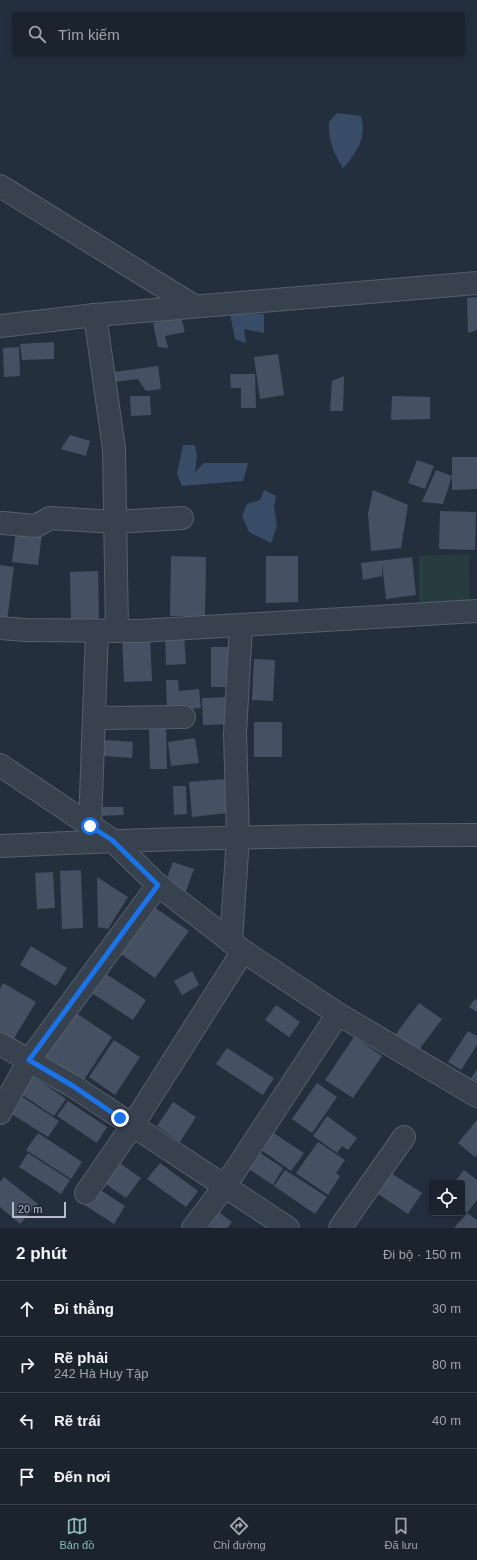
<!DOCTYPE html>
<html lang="vi">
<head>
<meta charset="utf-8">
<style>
	:root { --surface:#1b232e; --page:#242b36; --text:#f1f3f6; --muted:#a0a4aa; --line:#39404a; --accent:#8bbbb9 }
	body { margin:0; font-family:Helvetica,sans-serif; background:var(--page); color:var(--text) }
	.controls { position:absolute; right:12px; bottom:12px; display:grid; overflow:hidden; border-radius:4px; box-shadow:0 2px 6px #0003 }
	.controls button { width:36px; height:36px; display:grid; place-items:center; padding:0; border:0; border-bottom:1px solid var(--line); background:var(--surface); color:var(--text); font:20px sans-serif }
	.scale { position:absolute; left:12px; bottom:10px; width:54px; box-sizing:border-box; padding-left:4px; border:2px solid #b4bcc9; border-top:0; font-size:11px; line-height:14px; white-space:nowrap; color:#b4bcc9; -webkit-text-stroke:3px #1d2633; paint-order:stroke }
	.stop { position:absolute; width:12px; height:12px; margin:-9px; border:3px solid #1a73e8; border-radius:50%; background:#fff }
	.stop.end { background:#1a73e8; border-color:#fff; box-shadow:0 1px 4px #0008 }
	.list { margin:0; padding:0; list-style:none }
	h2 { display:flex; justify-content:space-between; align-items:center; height:52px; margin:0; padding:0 16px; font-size:17px }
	h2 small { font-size:13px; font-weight:400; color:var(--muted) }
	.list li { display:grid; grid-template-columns:26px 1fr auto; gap:12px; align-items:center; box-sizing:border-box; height:56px; padding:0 16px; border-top:1px solid var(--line) }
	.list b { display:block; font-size:15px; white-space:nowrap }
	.list p { margin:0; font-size:13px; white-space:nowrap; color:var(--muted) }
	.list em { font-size:13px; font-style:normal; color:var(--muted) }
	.icon { flex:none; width:22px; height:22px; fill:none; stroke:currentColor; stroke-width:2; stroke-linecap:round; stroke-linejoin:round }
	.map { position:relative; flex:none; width:477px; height:1228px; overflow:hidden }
	.search { position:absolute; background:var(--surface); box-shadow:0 2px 6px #0003; left:12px; right:12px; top:12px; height:44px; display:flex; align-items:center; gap:10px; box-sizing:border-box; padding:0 14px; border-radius:4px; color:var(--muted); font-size:15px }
	.sheet { height:276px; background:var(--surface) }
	nav { display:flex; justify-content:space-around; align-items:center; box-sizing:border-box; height:56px; border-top:1px solid var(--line); background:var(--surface); font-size:11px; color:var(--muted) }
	nav a { display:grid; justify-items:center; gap:2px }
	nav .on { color:var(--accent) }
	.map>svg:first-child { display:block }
	.green { fill:#263c3f }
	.water { fill:#394c67 }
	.building { fill:#455162 }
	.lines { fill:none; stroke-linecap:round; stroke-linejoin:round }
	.minor-casing { stroke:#565f6c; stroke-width:24 }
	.minor { stroke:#38414e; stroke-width:22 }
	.route { stroke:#1a73e8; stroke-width:5 }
</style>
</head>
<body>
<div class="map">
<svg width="477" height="1228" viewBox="0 0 477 1228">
	<rect width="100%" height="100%" fill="#242f3e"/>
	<polygon class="green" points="469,554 470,605 419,610 419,556"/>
	<g class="water">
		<path d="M337 113 361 116C367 137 357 153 343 168 332 150 329 142 329 122Z"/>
		<polygon points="230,314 264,314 264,333 244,329 246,343 235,339"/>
		<polygon points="183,445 195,445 197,456 195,472 204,463 248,463 243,481 182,486 177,474"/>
		<polygon points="264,490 276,496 274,507 277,526 271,543 249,532 242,516 247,504 260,500"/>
	</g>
	<g class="building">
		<polygon points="477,297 477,330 468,333 467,298"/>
		<polygon points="181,317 185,332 165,336 168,348 158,347 153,323"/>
		<polygon points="54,342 54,359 22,360 20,344"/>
		<polygon points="19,347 20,376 4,377 3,348"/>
		<polygon points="278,354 284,395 260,399 254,357"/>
		<polygon points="158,366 161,389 146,391 138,379 115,382 114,372"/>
		<polygon points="230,374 255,374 256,408 241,408 241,388 231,388"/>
		<polygon points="344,376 343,411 330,411 332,381"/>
		<polygon points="130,396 150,396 151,415 131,416"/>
		<polygon points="392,396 430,397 430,419 391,420"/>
		<polygon points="70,435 90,441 86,456 61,449"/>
		<polygon points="452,457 477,457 477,489 452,490 452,476 443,504 422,502 436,470 452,476"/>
		<polygon points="417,460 434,466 425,489 408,483"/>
		<polygon points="373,490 408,505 401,548 371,551 368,514"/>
		<polygon points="440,511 476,512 475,550 439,549"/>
		<polygon points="16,531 42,534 38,565 12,562"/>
		<polygon points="171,556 206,557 205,616 170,616"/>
		<polygon points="266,556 298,556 298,602 266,603"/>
		<polygon points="412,557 416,595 386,599 382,564 382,576 363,580 361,563"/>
		<polygon points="0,565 14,567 7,621 0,620"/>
		<polygon points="98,571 99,623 71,624 70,572"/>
		<polygon points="150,635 152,681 124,682 122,636"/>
		<polygon points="184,635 186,664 166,665 165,636"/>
		<rect x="211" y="647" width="20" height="40"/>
		<polygon points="254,659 275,660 273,701 252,700"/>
		<polygon points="166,680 178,680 179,691 199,689 201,708 167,711"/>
		<polygon points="230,697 231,724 203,725 202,698"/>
		<rect x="254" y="722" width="28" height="35"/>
		<polygon points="149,726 166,726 167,769 150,769"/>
		<polygon points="195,738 199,763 171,766 168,742"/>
		<polygon points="105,740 133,742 132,758 104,756"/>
		<polygon points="226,779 228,813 192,817 189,782"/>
		<polygon points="173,786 186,786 187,814 174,815"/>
		<polygon points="97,807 123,807 124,815 98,816"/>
		<polygon points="173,862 194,869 186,891 165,883"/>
		<polygon points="81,870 83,928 62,929 60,871"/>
		<polygon points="53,872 55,908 37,909 35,873"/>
		<polygon points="97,877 128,897 108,929 98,927"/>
		<polygon points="154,907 189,931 155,978 121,954"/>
		<polygon points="31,946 67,968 56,986 20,965"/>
		<polygon points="100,970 146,1000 133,1020 87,990"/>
		<polygon points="192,971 199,985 182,995 174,981"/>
		<polygon points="3,983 36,1002 13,1040 0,1033 0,989"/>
		<polygon points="475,999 477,1001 477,1012 469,1007"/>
		<polygon points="419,1003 442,1019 418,1051 396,1034"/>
		<polygon points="276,1005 300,1022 289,1037 265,1020"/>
		<polygon points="73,1011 112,1037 82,1083 43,1057"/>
		<polygon points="468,1031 477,1036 477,1045 461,1070 448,1062"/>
		<polygon points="354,1037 382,1056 353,1098 325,1080"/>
		<polygon points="114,1040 140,1057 115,1095 89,1077"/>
		<polygon points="227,1048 274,1078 263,1095 216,1064"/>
		<polygon points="477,1069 477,1082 471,1078"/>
		<polygon points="33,1076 66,1099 54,1116 21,1094"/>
		<polygon points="317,1083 337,1097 312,1133 292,1119"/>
		<polygon points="18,1094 59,1121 48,1137 7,1111"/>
		<polygon points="68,1101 107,1127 97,1143 57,1116"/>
		<polygon points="173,1102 196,1117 180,1142 157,1126"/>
		<polygon points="327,1116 357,1138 348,1150 342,1146 337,1153 313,1136"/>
		<polygon points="477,1120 477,1154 475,1157 458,1143"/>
		<polygon points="269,1130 304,1153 291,1171 257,1147"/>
		<polygon points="38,1133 82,1162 71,1179 26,1150"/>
		<polygon points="318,1142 345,1160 336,1173 340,1176 328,1195 296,1173"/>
		<polygon points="254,1149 283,1168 273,1185 244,1166"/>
		<polygon points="28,1153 70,1180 61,1194 19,1167"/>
		<polygon points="114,1159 141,1178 126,1198 100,1180"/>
		<polygon points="160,1163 198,1191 186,1207 147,1179"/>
		<polygon points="285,1170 327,1197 315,1214 274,1186"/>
		<polygon points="464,1170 477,1180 477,1200 467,1213 462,1209 462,1183 454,1183"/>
		<polygon points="391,1173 422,1193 408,1214 378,1194"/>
		<polygon points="4,1177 38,1204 20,1224 0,1207 0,1182"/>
		<polygon points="94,1186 125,1206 114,1224 83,1204"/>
		<polygon points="212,1207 232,1222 227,1228 211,1228 202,1221"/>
		<polygon points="467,1213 477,1220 477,1228 454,1228"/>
	</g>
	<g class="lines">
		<g class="minor-casing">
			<g id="minor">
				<polyline points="0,186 194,306"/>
				<polyline points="95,315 114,449 117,631"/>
				<polyline points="0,326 95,315 477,283"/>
				<polyline points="3,523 36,526 50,518 115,522 182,518"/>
				<polyline points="0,628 25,630 139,631 477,611"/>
				<polyline points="94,718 184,717"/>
				<polyline points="0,765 112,840 158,885 243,951 338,1014 477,1096"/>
				<polyline points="90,826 97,631"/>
				<path d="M0 846C159 838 318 835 477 835"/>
				<polyline points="231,942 238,837 235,733 241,625"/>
				<polyline points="0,1044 73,1086 288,1228"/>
				<polyline points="0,1113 29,1060 158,885"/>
				<polyline points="86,1193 132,1126 243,951"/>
				<polyline points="193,1228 225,1186 338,1014"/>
				<polyline points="340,1228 404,1137"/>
			</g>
		</g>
		<use href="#minor" class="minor"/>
	</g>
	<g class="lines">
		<polyline class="route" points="90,826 112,840 158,885 29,1060 73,1086 120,1118"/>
	</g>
</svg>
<div class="controls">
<button><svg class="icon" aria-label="locate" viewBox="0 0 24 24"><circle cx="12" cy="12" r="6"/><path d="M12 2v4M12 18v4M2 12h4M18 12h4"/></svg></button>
</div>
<div class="scale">20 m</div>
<div class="stop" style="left:90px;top:826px"></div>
<div class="stop end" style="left:120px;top:1118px"></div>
<div class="search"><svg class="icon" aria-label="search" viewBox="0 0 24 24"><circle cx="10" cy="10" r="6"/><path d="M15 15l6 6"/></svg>Tìm kiếm</div>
</div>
<section class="sheet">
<h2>2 phút<small>Đi bộ · 150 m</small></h2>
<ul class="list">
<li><svg class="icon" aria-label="ahead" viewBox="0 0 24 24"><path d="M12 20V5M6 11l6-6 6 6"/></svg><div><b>Đi thẳng</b></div><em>30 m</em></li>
<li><svg class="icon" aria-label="right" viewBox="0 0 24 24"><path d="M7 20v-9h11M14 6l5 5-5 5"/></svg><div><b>Rẽ phải</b><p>242 Hà Huy Tập</p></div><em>80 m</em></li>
<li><svg class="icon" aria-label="left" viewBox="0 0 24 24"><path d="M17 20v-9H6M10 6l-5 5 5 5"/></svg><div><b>Rẽ trái</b></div><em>40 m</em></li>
<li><svg class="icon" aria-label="arrive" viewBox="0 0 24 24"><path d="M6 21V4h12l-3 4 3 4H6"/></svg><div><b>Đến nơi</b></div></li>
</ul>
</section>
<nav>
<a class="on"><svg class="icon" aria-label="map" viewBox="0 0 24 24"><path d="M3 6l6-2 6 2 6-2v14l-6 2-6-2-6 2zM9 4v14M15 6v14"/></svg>Bản đồ</a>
<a><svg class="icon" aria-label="directions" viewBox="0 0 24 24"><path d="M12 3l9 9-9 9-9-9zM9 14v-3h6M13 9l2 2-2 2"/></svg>Chỉ đường</a>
<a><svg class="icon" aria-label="saved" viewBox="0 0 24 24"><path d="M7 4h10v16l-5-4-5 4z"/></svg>Đã lưu</a>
</nav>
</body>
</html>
